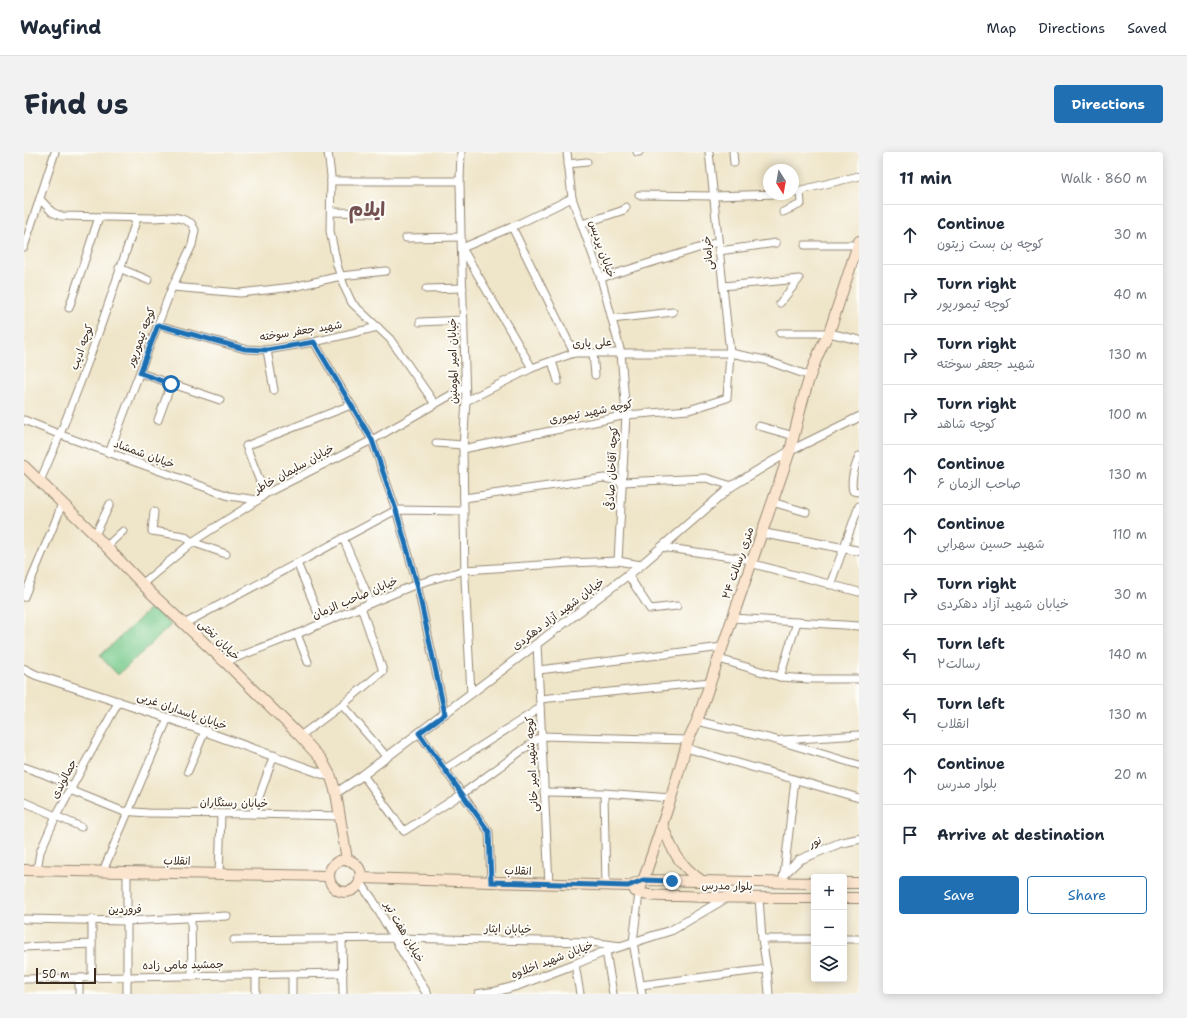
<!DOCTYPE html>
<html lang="en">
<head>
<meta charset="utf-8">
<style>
	:root { --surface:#fff; --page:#f2f2f3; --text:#1f2937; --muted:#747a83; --line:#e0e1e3; --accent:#1f6fb2 }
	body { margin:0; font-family:"Shantell Sans","Playpen Sans Arabic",sans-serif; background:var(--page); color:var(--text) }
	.controls { position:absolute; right:12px; bottom:12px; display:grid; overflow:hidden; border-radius:4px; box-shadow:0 2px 10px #0003 }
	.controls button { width:36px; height:36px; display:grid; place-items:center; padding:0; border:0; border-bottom:1px solid var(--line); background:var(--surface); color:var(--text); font:20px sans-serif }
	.compass { position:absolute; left:739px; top:12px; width:36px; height:36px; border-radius:50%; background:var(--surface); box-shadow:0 2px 10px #0003; rotate:169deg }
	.scale { position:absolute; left:12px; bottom:10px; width:60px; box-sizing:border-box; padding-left:4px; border:2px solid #3b2a1e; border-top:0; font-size:11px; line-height:14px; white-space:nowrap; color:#3b2a1e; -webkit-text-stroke:3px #fdfcf7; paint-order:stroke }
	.stop { position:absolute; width:12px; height:12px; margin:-9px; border:3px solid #1f6fb2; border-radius:50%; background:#fff }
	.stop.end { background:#1f6fb2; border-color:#fff; box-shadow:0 1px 4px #0008 }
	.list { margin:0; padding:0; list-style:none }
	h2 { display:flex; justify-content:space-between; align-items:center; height:52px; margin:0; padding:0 16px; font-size:17px }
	h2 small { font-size:13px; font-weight:400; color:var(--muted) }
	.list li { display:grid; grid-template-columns:26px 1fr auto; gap:12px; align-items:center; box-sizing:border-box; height:60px; padding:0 16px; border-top:1px solid var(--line) }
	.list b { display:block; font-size:15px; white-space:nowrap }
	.list p { margin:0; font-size:13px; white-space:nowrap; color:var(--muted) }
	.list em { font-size:13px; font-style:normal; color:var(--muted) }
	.actions { display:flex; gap:8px; padding:12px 16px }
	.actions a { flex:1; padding:9px 0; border:1px solid var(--accent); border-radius:4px; text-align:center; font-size:14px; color:var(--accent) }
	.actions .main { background:var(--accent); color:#fff }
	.icon { flex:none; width:22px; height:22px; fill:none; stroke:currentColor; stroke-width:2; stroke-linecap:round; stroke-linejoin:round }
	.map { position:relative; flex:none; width:835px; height:842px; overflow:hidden; border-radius:4px }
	header { display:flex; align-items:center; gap:24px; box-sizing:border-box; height:56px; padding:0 20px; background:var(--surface); border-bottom:1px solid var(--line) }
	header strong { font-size:19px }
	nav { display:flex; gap:22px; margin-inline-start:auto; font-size:14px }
	.intro { display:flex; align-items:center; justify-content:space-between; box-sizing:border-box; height:96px; padding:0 24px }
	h1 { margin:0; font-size:28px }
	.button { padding:10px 18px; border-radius:4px; background:var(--accent); color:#fff; font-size:14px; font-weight:700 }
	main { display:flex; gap:24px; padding:0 24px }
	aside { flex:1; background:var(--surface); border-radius:4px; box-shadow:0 2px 10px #0003 }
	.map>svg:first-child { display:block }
	.green { fill:#78ca8c; stroke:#5a7a55 }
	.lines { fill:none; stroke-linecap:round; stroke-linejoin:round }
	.minor-casing { stroke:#958874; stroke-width:9 }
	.tertiary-casing { stroke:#958874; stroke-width:10 }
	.secondary-casing { stroke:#958874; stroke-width:12 }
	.minor { stroke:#fff; stroke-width:7 }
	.tertiary { stroke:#fff; stroke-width:8 }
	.secondary { stroke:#fce5cf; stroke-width:10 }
	.route { stroke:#1f6fb2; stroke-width:5 }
	.labels { text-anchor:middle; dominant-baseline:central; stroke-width:4; stroke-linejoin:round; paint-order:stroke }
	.street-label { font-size:11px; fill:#3b2a1e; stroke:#fdfcf7 }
	.town-label { font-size:19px; font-weight:bold; fill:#735151; stroke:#fdfcf7 }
</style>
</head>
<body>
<header>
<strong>Wayfind</strong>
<nav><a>Map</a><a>Directions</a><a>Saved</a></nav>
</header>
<div class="intro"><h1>Find us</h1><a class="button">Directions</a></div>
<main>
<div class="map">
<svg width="835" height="842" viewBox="0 0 835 842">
	<rect width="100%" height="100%" fill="#fdfcf7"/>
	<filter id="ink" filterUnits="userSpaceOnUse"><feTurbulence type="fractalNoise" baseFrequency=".025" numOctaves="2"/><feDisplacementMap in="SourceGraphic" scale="8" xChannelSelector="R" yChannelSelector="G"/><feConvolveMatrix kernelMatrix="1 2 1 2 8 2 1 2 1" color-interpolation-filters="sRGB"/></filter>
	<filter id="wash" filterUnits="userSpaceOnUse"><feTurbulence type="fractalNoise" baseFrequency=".012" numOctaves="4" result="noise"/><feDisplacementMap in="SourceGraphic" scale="16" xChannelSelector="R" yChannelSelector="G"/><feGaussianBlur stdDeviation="0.9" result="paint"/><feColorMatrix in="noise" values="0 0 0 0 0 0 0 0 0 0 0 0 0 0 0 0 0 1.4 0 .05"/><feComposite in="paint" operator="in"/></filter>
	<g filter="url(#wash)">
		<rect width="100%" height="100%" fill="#efe5c9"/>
		<polygon class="green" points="128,455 147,473 94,523 76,504"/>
	</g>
	<g filter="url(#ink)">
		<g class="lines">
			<g class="minor-casing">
				<g id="minor">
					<polyline points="304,0 307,24 306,79 313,113 320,134 328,151 366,187 411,252"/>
					<polyline points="437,0 436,29 437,85 442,249 439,297 441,427 447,542"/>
					<polyline points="543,0 548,46 577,126 597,201 602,263 594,409"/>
					<polyline points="613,0 615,0"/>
					<polyline points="709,0 710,11"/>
					<polyline points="544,12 563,10"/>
					<polyline points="307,29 436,29"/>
					<polyline points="769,40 835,24"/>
					<polyline points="615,43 690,44 753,42"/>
					<polyline points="16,47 28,60 37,64 129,66 149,65 158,67 167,71 171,78 168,93 147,138 85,301"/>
					<polyline points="307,60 351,61"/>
					<polyline points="759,60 777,52 776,39"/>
					<polyline points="558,72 600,58 602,55"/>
					<polyline points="488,75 550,201"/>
					<polyline points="382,86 437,85"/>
					<polyline points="781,93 834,93"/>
					<polyline points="0,95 31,0"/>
					<polyline points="695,99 752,91"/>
					<polyline points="95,116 124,128"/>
					<polyline points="577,126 694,90"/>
					<polyline points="699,134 775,127 756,151"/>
					<polyline points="149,135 216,141 269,135 317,124 362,119"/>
					<polyline points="402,137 439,136"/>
					<polyline points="45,156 75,65"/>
					<polyline points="588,167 649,160"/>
					<polyline points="396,170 440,168"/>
					<polyline points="134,173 221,197 243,198 290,190 354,175"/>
					<polyline points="756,181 805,181 835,188"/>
					<polyline points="290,190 348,288 372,358 393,432 421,562"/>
					<polyline points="243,198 250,238"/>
					<polyline points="569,201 571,223"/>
					<polyline points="528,209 534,229"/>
					<polyline points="508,216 438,96 488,75 548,46"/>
					<polyline points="116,221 196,248"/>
					<polyline points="442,249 508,216 550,201 706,201 741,208 786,224"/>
					<polyline points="0,268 37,283 205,344 234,348"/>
					<polyline points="134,268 147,232"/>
					<polyline points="735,274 770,284"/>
					<polyline points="412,291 439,293"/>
					<polyline points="439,297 575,269 602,263 665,258 703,246 706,201 685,0"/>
					<path d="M835 304C831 315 826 327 829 339L835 340"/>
					<path d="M16 329C54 244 84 155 113 66"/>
					<polyline points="241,342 222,294 327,253"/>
					<polyline points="440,346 580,326 598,330 682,326 708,334"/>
					<polyline points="748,350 782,360"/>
					<polyline points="130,360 128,379 160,384 168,390 202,402"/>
					<polyline points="71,383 86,352"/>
					<polyline points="319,386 347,451"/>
					<polyline points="82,395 99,379"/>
					<polyline points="637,395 728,408"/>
					<polyline points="273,411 298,471"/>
					<polyline points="726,411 835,440"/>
					<polyline points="604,423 626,457 653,454"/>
					<polyline points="118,432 171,388 234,348 241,342 348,288 441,235"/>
					<polyline points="806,433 835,354"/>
					<polyline points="0,445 34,363 38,350"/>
					<polyline points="708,466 835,474"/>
					<polyline points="160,472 372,358 440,359"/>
					<polyline points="273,482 284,510"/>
					<polyline points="513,492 525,732"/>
					<polyline points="695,507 756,525 785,527 835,527"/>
					<polyline points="201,510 273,482 315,464 393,432 441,418 546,411 594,409 617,413"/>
					<polyline points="515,518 698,495"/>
					<polyline points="756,525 773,470"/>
					<polyline points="516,547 686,530"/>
					<polyline points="318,553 363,605"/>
					<polyline points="673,569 752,588 835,613"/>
					<polyline points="395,581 465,680 467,730"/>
					<polyline points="276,584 318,553 359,519 337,455"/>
					<polyline points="758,588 835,583"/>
					<polyline points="662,596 835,646"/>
					<polyline points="0,615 20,622 48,634"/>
					<polyline points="421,617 516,556"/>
					<polyline points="164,619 181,579"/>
					<polyline points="339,623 380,679 438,642 518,584 664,588"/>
					<polyline points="46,638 98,659 124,661 229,662 316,664"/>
					<polyline points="520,640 580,641 647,646"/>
					<polyline points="580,641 582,733"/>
					<polyline points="0,650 57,675"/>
					<polyline points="229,662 250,603"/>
					<polyline points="13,718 16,700 32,664 95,549"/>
					<polyline points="79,719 144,566"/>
					<polyline points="195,722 197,662"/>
					<polyline points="760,722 771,628"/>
					<polyline points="615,741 609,790 618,842"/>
					<polyline points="735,746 738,787 743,817 745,842"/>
					<polyline points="167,766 168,824"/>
					<polyline points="0,767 102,769 203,764"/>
					<polyline points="318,787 319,842"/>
					<polyline points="738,787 790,787"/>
					<polyline points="820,787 835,787"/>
					<polyline points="210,788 370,786 567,790 597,794"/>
					<polyline points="0,795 68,792"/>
					<polyline points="582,799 589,842"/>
					<polyline points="551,812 556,842"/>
					<polyline points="55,826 55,842"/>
					<polyline points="68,826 68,767"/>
					<polyline points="0,827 319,821"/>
					<polyline points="617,833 743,817"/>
					<polyline points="103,842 103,720"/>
					<polyline points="232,842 232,822"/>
					<polyline points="268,842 268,822"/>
				</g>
			</g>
			<g class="tertiary-casing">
				<g id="tertiary">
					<polyline points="738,381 835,399"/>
					<polyline points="0,517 12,523 144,566 307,625"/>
					<polyline points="312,641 339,623 617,413 708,334 766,299 835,265"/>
					<polyline points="335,729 348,747 403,842"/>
					<polyline points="759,731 760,722 775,708 816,691 835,687"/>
					<polyline points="455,842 470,840 492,834 551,812 582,799 648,778 702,746"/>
				</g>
			</g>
			<g class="secondary-casing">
				<g id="secondary">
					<polyline points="0,314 71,383 128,442 201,510 276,584 298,608 307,625 312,641 323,708"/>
					<path d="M638 672C648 699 655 713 678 729"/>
					<circle cx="321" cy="724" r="16"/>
					<polyline points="0,718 305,724"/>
					<polyline points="336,726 604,734 619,728 790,731"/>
					<polyline points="820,731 835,731"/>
					<path d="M611 739C621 745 644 744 656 744 701 746 745 746 790 746"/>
					<path d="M615 741 647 646 664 588 673 569 766 299C776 260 784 217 805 181L835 89"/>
					<polyline points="820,746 835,746"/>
				</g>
			</g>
			<use href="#minor" class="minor"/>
			<use href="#tertiary" class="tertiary"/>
			<use href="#secondary" class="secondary"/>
		</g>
	</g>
	<g class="lines" filter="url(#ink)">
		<polyline class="route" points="147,232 116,221 134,173 221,197 243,198 290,190 348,288 372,358 393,432 421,562 395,581 465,680 467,730 604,734 619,728 648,729"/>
	</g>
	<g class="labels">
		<g class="street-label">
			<text transform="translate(578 97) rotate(71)">خیابان پردیس</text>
			<text transform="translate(684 101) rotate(-96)">خرامانی</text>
			<text transform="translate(277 179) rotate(-9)">شهید جعفر سوخته</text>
			<text transform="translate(117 185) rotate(-69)">کوچه تیمورپور</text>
			<text transform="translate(568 191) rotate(-3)">علی یاری</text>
			<text transform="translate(58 195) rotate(-70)">کوچه ادیب</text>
			<text transform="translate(429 209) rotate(-91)">خیابان امیر المومنین</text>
			<text transform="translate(567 260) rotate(-11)">کوچه شهید تیموری</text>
			<text transform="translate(120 302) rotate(20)">خیابان شمشاد</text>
			<text transform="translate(588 316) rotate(-87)">کوچه آقاخان صادقی</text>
			<text transform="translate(270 317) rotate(-29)">خیابان سلیمان خاطر</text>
			<text transform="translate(714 411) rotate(-71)">۲۴ متری رسالت</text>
			<text transform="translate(331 446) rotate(-23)">خیابان صاحب الزمان</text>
			<text transform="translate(534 462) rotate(-37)">خیابان شهید آزاد دهکردی</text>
			<text transform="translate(195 488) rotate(44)">خیابان تختی</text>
			<text transform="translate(158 559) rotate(19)">خیابان پاسداران غربی</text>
			<text transform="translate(508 612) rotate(-93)">کوچه شهید امیر خانی</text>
			<text transform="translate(40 627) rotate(-62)">جمالوندی</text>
			<text transform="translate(210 651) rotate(1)">خیابان رستگاران</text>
			<text transform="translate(791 690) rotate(-23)">نور</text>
			<text transform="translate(153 709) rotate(1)">انقلاب</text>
			<text transform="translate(494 719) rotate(2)">انقلاب</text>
			<text transform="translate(703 734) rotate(1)">بلوار مدرس</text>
			<text x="101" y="757">فروردین</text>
			<text transform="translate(484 777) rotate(1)">خیابان ایثار</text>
			<text transform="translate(380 780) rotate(60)">خیابان هفت تیر</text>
			<text transform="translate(528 808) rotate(-21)">خیابان شهید اخلاوه</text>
			<text transform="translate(159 813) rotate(-1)">جمشید مامی زاده</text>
		</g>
		<g class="town-label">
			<text x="343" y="57">ایلام</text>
		</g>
	</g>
</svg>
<div class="controls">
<button>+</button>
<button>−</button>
<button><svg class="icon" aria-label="layers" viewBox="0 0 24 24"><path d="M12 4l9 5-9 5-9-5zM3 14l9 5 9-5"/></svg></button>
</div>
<svg class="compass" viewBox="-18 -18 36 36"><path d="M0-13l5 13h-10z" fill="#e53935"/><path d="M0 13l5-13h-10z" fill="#747a83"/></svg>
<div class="scale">50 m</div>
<div class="stop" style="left:147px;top:232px"></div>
<div class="stop end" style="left:648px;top:729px"></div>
</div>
<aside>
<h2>11 min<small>Walk · 860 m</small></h2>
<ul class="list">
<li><svg class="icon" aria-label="ahead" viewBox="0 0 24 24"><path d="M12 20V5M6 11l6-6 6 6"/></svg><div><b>Continue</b><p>کوچه بن بست زیتون</p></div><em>30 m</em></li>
<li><svg class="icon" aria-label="right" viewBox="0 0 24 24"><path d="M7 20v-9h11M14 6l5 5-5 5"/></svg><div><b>Turn right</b><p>کوچه تیمورپور</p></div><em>40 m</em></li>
<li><svg class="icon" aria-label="right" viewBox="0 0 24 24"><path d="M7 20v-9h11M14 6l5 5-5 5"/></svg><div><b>Turn right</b><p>شهید جعفر سوخته</p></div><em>130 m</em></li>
<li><svg class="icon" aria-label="right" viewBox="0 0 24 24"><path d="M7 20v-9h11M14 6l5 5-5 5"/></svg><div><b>Turn right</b><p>کوچه شاهد</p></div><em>100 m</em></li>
<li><svg class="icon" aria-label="ahead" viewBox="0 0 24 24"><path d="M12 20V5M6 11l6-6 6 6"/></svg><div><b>Continue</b><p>صاحب الزمان ۶</p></div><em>130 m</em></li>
<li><svg class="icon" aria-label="ahead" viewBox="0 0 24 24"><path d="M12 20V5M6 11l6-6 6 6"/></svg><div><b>Continue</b><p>شهید حسین سهرابی</p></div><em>110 m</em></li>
<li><svg class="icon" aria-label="right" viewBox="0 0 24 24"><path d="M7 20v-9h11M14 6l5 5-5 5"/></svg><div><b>Turn right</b><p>خیابان شهید آزاد دهکردی</p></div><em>30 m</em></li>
<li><svg class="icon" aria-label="left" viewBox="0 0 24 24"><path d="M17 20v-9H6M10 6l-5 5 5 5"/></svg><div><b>Turn left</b><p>رسالت۲</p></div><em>140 m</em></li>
<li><svg class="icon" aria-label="left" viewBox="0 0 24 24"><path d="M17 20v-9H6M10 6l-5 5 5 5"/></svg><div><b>Turn left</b><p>انقلاب</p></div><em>130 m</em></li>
<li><svg class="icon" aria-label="ahead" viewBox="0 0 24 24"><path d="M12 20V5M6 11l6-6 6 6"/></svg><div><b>Continue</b><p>بلوار مدرس</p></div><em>20 m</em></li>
<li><svg class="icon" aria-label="arrive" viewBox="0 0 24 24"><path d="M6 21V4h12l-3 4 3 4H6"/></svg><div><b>Arrive at destination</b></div></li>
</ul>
<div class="actions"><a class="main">Save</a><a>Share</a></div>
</aside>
</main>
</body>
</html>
